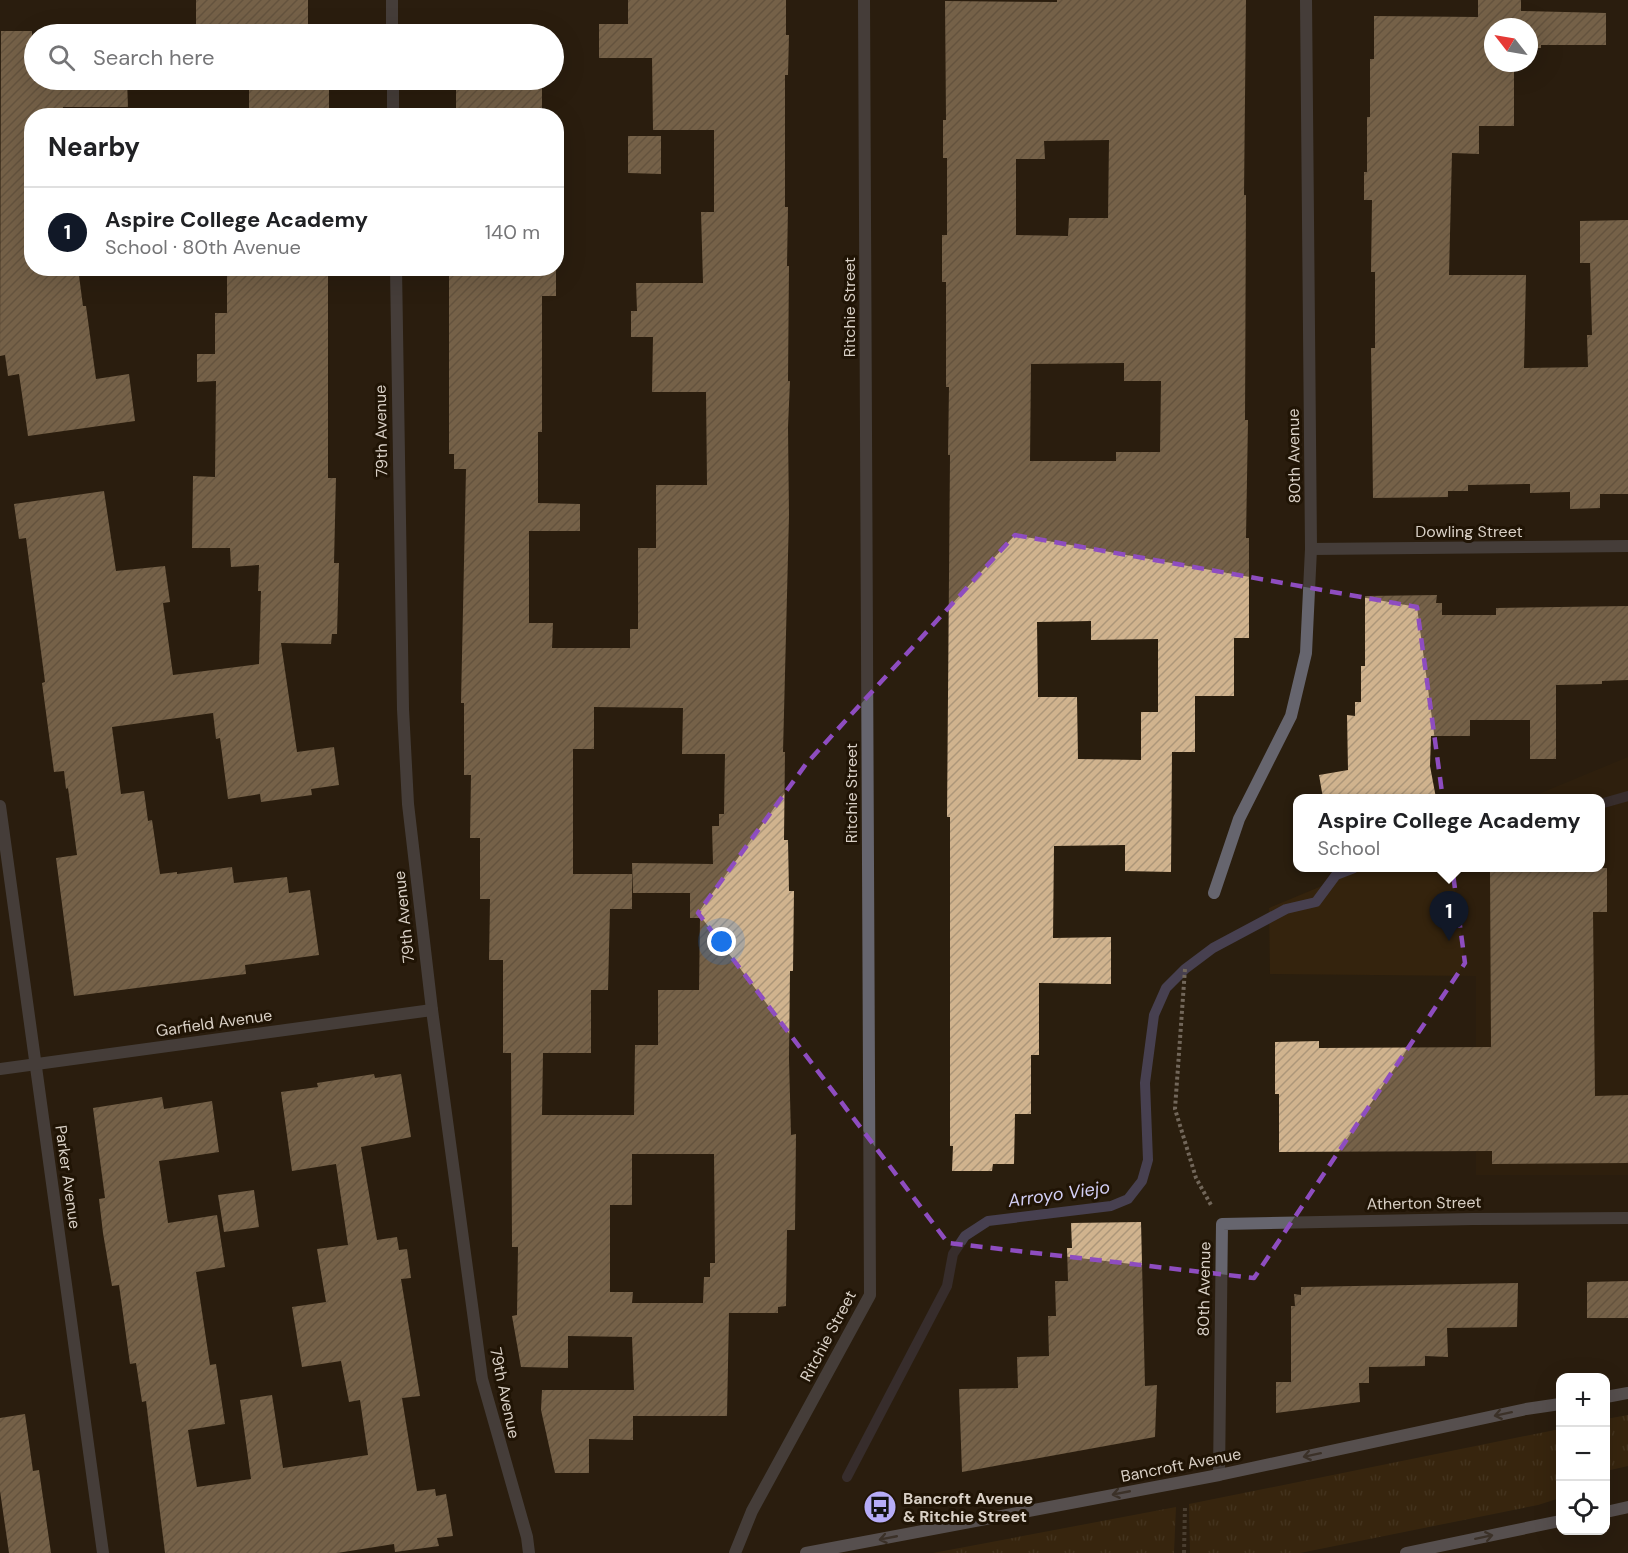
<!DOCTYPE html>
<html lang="en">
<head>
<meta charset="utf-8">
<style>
	:root { --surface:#fff; --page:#f6f6f6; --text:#202124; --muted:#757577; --line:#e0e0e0; --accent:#111827 }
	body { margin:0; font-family:"DM Sans",sans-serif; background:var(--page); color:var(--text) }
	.controls { position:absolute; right:18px; bottom:18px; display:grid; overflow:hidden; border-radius:12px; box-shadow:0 6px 24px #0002 }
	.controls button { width:54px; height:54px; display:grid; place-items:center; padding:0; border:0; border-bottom:2px solid var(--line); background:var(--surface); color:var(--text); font:30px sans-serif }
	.compass { position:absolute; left:1484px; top:18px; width:54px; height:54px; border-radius:50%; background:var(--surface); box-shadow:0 6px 24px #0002; rotate:301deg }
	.you { position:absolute; left:722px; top:942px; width:21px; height:21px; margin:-15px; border:4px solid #fff; border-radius:50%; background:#1a73e8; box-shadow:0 0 0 9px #1a73e833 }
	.badge { display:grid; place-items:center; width:39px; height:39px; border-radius:50%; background:var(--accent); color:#fff; font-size:20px; font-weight:700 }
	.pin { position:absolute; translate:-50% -50px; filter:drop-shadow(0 2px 3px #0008) }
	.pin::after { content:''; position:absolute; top:32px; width:21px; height:18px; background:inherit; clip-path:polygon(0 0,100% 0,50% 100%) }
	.popup { position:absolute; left:1293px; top:794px; width:312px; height:78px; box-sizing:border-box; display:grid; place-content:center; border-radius:12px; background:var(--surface); filter:drop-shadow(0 2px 4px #0005); font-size:20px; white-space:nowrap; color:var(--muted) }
	.popup b { font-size:22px; color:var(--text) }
	.popup::after { content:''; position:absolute; left:50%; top:100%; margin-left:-12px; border:12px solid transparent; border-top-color:var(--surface) }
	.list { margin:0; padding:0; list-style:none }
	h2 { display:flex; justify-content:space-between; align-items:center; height:78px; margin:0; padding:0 24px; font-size:26px }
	h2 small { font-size:20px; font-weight:400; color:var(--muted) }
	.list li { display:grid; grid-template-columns:39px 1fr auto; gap:18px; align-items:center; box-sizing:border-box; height:90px; padding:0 24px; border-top:2px solid var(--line) }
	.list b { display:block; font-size:22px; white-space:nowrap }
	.list p { margin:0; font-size:20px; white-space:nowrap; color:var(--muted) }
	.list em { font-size:20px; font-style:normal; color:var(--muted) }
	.icon { flex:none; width:33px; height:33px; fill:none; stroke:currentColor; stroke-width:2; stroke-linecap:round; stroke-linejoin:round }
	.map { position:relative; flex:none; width:1628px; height:1553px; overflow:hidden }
	.search { position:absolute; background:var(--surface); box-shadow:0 6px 24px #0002; left:24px; top:24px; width:540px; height:66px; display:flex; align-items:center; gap:15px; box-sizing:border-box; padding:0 21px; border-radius:33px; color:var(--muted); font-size:22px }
	.panel { position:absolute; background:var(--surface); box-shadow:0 6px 24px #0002; left:24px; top:108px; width:540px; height:168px; border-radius:24px }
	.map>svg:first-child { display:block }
	.built { fill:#34230d }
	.grass { fill:url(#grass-tufts) }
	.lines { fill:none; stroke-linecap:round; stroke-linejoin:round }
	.stream { stroke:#474050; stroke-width:10 }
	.building { fill:url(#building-hatch); fill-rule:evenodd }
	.path { stroke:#72675a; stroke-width:4; stroke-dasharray:3 3; stroke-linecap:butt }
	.minor { stroke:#66656e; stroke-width:12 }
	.secondary { stroke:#8d8c9b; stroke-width:12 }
	.oneway { stroke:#514a48 }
	.marked { fill:none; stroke:#8e4dc0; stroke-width:4.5; stroke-dasharray:12 8; stroke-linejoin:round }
	.labels { text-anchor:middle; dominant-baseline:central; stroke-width:6; stroke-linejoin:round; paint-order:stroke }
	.street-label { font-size:16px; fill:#d9d0c6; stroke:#201405 }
	.poi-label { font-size:16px; font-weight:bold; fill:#d9d0c6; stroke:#201405; text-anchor:start }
	.water-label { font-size:18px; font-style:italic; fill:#d2cef5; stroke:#201405 }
</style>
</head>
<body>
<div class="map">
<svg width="1628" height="1553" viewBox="0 0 1628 1553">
	<defs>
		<pattern id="grass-tufts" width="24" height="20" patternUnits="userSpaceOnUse" patternTransform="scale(1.5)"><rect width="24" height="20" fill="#48300e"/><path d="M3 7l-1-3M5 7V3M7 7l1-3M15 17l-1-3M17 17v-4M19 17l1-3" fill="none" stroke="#624d30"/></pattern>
		<pattern id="building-hatch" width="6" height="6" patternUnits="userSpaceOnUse" patternTransform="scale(1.5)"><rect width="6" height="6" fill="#d0b38e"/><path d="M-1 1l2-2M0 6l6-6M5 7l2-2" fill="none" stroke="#ac9679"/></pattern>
	</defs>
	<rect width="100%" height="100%" fill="#2a1e0e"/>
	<polygon class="built" points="1628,757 1628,1175 1476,1175 1476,976 1270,974 1269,908 1365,868 1600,868 1600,798 1529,798"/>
	<g class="grass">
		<polygon points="1628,1415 1628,1466 1606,1471 1606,1419"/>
		<polygon points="1560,1429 1560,1498 1538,1505 1300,1553 1190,1553 1189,1504"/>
		<polygon points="1176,1507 1174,1553 933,1553"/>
	</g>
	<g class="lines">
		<g class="stream">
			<polyline points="1600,804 1628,796"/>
			<polyline points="847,1477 947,1286 953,1254 965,1236 988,1221 1111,1206 1128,1199 1142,1181 1148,1160 1145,1083 1154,1015 1166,988 1185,969 1213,948 1286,909 1316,902 1336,875 1354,868"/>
		</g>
	</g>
	<g class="building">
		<polygon points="196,0 308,0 308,34 276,34 276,27 196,27"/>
		<path d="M628 0H786V35H789L788 75H785V207H788L787 266H789L788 381H790L788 427 789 516 783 752H785L784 840H788L789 891H794L793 971H790L789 1059 791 1135 796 1134 795 1230H787L786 1306 778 1307V1313H729L727 1416H633V1440L589 1439V1473H555L541 1410 542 1390H634L632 1337 568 1336V1368L521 1367 512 1316 517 1315 518 1247H512L511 1053H503V960H489L490 899H480V838H470L471 775H464V703H461L466 469H454V454H449V268H556V296H542V432H538V503L580 504V531H529V623H553L552 648H630V629H638V548H656V485H707L706 392H652L653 337H631V311H637L636 283H703L701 212H714V130H653L652 58H599V24H628ZM594 707 683 708 682 754H725L724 814H719V826H712L713 864 632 863 633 893H690V918H700L699 990H658V1045H635L634 1115H542L543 1053H591V990H608L610 909H632V874H573V749H594ZM632 1154H714L715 1263H710V1277H704L703 1303H632L633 1292H610V1205H632Z"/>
		<path d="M1057 0H1246L1244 195H1246L1245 420H1248L1246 538H1249V638H1234V696H1195V752H1172L1171 872 1125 871V845L1054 846 1053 938 1111 937V984L1039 983V1055H1031V1114H1015L1014 1164H993L992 1171H952L953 1146H950V817H947L950 455H948L949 387H946V282H942V235H947V158H943V120H946L945 1 1057 2ZM1109 140 1108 218H1069L1068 236 1016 235V159H1045L1044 141ZM1124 363V381H1161L1160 452H1116V461H1030L1031 364ZM1091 621V640L1158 639V712H1141V760L1078 759 1077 697H1038L1037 622Z"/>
		<polygon points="1478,0 1521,0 1521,11 1606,13 1606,45 1541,45 1541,48 1529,48 1529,27 1493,27 1493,63 1514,63 1514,126 1479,126 1479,154 1452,153 1449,275 1526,275 1524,368 1588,367 1587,335 1592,335 1590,263 1580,263 1580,221 1628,220 1628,494 1600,494 1600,508 1570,509 1570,492 1530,493 1530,484 1468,485 1468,491 1448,491 1448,497 1373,498 1371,348 1375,348 1375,272 1371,272 1372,200 1364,200 1364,172 1367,172 1367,117 1370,117 1370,59 1374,59 1374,16 1478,17"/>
		<polygon points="1,31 32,31 33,80 127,80 128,107 63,107 63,116 32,116 32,268 78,268 83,306 86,306 96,379 129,374 135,421 28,436 19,374 8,376 5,355 0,356"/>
		<rect x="249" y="80" width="80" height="36"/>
		<rect x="456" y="80" width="86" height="36"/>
		<polygon points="628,136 661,136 661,174 628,173"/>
		<polygon points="227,268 328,268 328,478 336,478 334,563 339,563 337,634 332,634 331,644 281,643 297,752 334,747 339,785 311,789 312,795 261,802 260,794 228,799 220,738 216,739 213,713 112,727 121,794 144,791 148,821 152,820 160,874 177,872 177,874 232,867 234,883 287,877 289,893 310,890 319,955 245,965 246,974 74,996 56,858 77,855 68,788 66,789 64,771 54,772 42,683 45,682 26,538 19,539 14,504 104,491 116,571 165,566 170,602 163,603 173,675 259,664 261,591 258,591 259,565 231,567 230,548 192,548 193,476 215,477 216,381 197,382 197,354 215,354 215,313 227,313"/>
		<polygon points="1437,595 1436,603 1442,603 1442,615 1496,615 1496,608 1628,606 1628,680 1602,681 1602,684 1556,685 1556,759 1530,759 1530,720 1470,720 1470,736 1431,736 1430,766 1436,798 1323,798 1319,775 1348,770 1347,715 1355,716 1355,702 1361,702 1361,666 1365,666 1365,596"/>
		<polygon points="1607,868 1607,912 1593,912 1595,1096 1628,1095 1628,1163 1492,1164 1492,1151 1279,1152 1279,1094 1275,1094 1275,1042 1319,1041 1319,1048 1491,1047 1490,870"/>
		<polygon points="374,1074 375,1078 401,1074 411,1137 361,1147 377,1240 397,1237 399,1250 407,1249 411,1278 401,1279 420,1396 402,1398 417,1491 435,1489 436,1496 446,1494 453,1536 437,1538 439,1546 395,1552 394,1544 337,1553 165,1553 146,1401 142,1402 136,1363 130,1364 119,1285 112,1286 103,1233 99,1199 105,1198 93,1108 162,1097 164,1109 212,1101 219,1152 159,1161 168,1223 217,1215 225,1267 196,1272 210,1365 216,1364 225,1424 188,1430 197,1487 251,1479 240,1400 272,1395 283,1468 368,1455 360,1400 349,1402 341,1361 302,1367 292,1307 326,1302 317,1249 348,1245 336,1164 292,1171 281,1092 318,1087 317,1083"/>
		<polygon points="254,1190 259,1227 224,1232 218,1195"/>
		<polygon points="1141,1222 1145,1386 1157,1385 1155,1437 962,1472 959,1389 1018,1388 1017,1357 1049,1356 1048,1316 1056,1316 1055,1281 1068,1281 1067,1248 1072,1248 1071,1223"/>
		<polygon points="1628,1281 1628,1318 1587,1318 1587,1282"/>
		<polygon points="1518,1283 1517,1327 1447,1328 1448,1357 1425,1356 1425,1366 1369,1367 1369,1383 1359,1383 1360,1402 1276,1413 1276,1382 1291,1382 1291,1306 1295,1306 1294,1294 1301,1295 1301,1287"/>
		<polygon points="25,1414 33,1471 39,1470 51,1553 9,1553 0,1491 0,1418"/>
	</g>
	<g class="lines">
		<g class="path">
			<polyline points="1185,969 1175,1109 1196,1178 1211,1205"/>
			<polyline points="1184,1553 1185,1506"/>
		</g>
		<g class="minor">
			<polyline points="392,0 392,34"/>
			<polyline points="393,80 393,116"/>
			<polyline points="396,268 403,709 408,804 432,1010 482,1379 527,1537 529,1553"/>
			<polyline points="1311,549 1628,546"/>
			<polyline points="0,806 103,1553"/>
			<polyline points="1214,893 1239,819 1291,716 1306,653 1311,549 1306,0"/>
			<polyline points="0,1069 432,1010"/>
			<polyline points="1219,1475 1222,1224 1473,1219 1628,1218"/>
			<polyline points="735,1553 752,1511 870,1295 864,0"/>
		</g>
		<g class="secondary">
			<polyline points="1606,1397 1628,1393"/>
			<polyline points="1606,1512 1628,1507"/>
			<polyline points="806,1553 1219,1475 1526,1409 1560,1404"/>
			<polyline points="1406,1553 1560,1521"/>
		</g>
	</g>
	<defs><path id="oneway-shaft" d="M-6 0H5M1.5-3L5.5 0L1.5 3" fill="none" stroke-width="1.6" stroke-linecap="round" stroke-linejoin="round" transform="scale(1.5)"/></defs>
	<g class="oneway">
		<use href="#oneway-shaft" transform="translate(1503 1414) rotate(168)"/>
		<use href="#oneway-shaft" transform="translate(1312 1455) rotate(168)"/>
		<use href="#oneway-shaft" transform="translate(1121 1493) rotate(169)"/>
		<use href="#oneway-shaft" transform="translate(1484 1537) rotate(-12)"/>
		<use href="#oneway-shaft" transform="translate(888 1538) rotate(169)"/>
	</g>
	<path d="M0 0H1628V1553H0ZM1015 535 1417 607 1465 963 1254 1278 948 1243 698 913 806 764Z" fill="#2a1e0e" fill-opacity=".55" fill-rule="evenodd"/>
	<path class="marked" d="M1015 535 1417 607 1465 963 1254 1278 948 1243 698 913 806 764Z"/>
	<defs>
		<g id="bus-disc" transform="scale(1.725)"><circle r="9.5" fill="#b6acf8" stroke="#201405"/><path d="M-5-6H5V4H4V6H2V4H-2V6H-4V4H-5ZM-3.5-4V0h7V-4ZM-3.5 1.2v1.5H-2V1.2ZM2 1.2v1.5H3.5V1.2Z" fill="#111"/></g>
	</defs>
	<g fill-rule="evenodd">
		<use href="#bus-disc" x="880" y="1507"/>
	</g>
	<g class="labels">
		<g class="street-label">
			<text transform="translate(849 307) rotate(-90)">Ritchie Street</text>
			<text transform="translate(381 431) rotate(-91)">79th Avenue</text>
			<text transform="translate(1294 456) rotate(-91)">80th Avenue</text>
			<text x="1469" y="531">Dowling Street</text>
			<text transform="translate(851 793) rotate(-90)">Ritchie Street</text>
			<text transform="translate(404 917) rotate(-96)">79th Avenue</text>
			<text transform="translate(214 1023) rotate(-8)">Garfield Avenue</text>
			<text transform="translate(68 1177) rotate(82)">Parker Avenue</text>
			<text transform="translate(1424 1203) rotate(-1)">Atherton Street</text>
			<text transform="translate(1204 1289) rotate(-89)">80th Avenue</text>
			<text transform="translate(828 1336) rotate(-62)">Ritchie Street</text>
			<text transform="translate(505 1393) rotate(78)">79th Avenue</text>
			<text transform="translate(1181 1465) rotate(-11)">Bancroft Avenue</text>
		</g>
		<g class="poi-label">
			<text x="903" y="1498">Bancroft Avenue<tspan x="903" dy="18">&amp; Ritchie Street</tspan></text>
		</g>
		<g class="water-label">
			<text transform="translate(1059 1194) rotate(-8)">Arroyo Viejo</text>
		</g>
	</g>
</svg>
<div class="controls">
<button>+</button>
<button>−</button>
<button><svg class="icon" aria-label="locate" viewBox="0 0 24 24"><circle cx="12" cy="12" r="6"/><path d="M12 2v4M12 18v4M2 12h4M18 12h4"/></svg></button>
</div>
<svg class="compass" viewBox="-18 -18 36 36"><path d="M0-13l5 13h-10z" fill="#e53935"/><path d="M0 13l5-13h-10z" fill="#757577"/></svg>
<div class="you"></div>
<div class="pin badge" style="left:1449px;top:941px">1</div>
<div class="popup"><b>Aspire College Academy</b>School</div>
<div class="search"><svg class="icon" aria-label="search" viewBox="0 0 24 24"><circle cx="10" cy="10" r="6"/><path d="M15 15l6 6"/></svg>Search here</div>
<section class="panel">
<h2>Nearby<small></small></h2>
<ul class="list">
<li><span class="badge">1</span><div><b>Aspire College Academy</b><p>School · 80th Avenue</p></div><em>140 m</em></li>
</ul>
</section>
</div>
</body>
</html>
